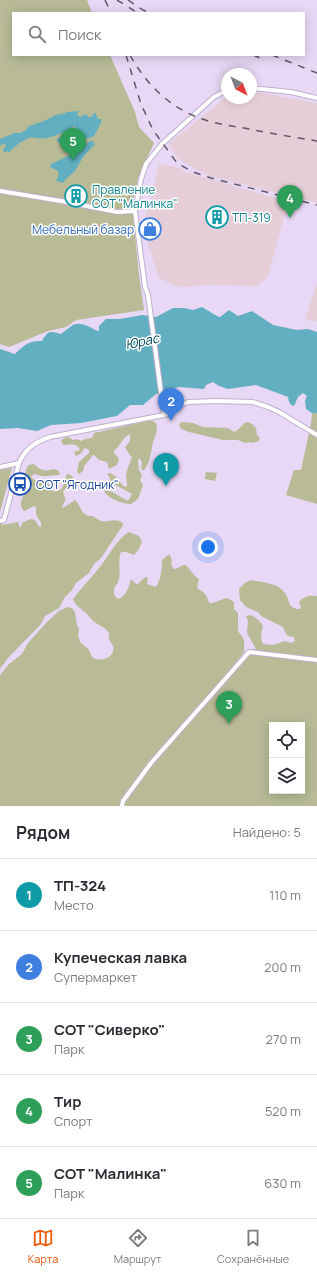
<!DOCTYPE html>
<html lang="ru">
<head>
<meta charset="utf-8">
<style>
	:root { --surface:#fff; --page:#f2f2f3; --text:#2b2b33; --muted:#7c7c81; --line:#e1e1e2; --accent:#ea580c }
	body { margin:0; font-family:Manrope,sans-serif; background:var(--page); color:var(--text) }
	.controls { position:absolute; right:12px; bottom:12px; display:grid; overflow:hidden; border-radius:0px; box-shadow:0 2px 10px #0003 }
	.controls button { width:36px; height:36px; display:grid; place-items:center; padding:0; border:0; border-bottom:1px solid var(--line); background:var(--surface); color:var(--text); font:20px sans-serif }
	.compass { position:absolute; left:221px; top:68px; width:36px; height:36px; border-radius:50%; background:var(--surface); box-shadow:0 2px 10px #0003; rotate:138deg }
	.you { position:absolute; left:208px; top:547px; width:14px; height:14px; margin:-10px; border:3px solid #fff; border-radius:50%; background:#1a73e8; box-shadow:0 0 0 6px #1a73e833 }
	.badge { display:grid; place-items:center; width:26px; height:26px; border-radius:50%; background:var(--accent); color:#fff; font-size:13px; font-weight:700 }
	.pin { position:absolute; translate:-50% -33px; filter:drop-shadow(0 1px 2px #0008) }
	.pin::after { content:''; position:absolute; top:21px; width:14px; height:12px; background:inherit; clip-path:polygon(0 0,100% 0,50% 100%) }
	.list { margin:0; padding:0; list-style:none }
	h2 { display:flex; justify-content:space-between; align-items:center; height:52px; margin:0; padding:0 16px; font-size:17px }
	h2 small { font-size:13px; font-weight:400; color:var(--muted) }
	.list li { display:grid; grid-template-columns:26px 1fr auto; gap:12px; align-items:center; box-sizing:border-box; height:72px; padding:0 16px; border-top:1px solid var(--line) }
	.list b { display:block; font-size:15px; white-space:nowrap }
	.list p { margin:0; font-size:13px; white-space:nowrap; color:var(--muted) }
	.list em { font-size:13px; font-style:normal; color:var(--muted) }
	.icon { flex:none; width:22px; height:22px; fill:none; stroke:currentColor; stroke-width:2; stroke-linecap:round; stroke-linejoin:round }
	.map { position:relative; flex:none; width:317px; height:806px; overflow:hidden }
	.search { position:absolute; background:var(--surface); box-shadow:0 2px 10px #0003; left:12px; right:12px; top:12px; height:44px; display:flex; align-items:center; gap:10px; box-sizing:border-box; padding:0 14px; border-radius:0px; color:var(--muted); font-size:15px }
	.sheet { height:412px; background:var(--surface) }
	nav { display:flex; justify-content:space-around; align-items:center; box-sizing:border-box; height:56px; border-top:1px solid var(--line); background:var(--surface); font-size:11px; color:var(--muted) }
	nav a { display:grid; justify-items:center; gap:2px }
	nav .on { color:var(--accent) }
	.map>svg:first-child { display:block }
	.industrial { fill:#e6ced8 }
	.green { fill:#b8bb96; fill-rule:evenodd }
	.water { fill:#62afc2 }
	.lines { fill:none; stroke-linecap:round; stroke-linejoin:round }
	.minor-casing { stroke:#beafcc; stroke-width:6 }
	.minor { stroke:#fff; stroke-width:4 }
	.rail { stroke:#605767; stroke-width:1.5; stroke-dasharray:7 7; stroke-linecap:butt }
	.labels { text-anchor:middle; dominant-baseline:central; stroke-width:3; stroke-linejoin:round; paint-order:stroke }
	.culture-label { font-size:12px; fill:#0d838f; stroke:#fff; text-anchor:start }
	.shop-label { font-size:12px; fill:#366cbe; stroke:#fff; text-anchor:end }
	.transit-label { font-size:12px; fill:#164399; stroke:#fff; text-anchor:start }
	.water-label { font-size:13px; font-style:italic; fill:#004856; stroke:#fff }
</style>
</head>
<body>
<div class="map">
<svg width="317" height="806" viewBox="0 0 317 806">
	<rect width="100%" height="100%" fill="#e8d8f6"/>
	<g class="industrial">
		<polygon points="256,92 317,103 317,203 209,176 178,159 168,144 224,99 251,98 251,93"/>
		<polygon points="159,163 183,169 183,171 288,202 268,276 258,286 205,285 183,287 174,285 159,278 142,225 152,196"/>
		<polygon points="317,282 317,321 305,320"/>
	</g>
	<g class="green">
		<polygon points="0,0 87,0 92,13 13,13 13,55 110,55 135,112 139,127 154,143 138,178 132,206 139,275 144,310 76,320 66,327 48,331 9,347 0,344"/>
		<polygon points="312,413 317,413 317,504 286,495 294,470 301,470 311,423"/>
		<path d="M147 421H153L156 423C159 434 153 438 152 447 151 455 149 464 144 470H142L141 468 142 464 141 460 140 459 138 460 139 470 142 475 140 480 143 485 138 499 131 504C123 504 108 499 104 491L107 489 128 501 132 494 110 482V478L107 474 109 473C117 474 118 482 125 487L127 486C127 483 126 478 126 475 126 473 131 459 132 457L129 454 125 447 130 441V434C123 437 120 446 114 451V453L119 459 117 465 109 469 107 462 99 460 94 455H93L84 466 83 471 79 474 77 472 79 462 89 453V450L85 448 80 454 76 456 74 452 80 450C77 442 70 445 63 445L61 441 64 438 68 437 73 440 77 439 81 441 85 439 92 438 94 433Z"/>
		<path d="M181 422 193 423 203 427 228 428 234 432C244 428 244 415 256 428L257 435 260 438 259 441 253 443 250 442 245 443 238 440H223L189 432 181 429 179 425Z"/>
		<path d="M34 464C39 470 46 472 53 469L58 470 60 474 59 475C50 475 43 478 35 474L31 476C34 483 42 480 48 483L52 491C65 493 63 482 67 474 70 474 73 476 74 479L70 487 65 489 63 492C66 502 67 497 62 507L63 508 75 500C80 504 80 511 86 515 88 516 90 516 92 516 95 517 98 520 101 521 109 523 114 517 123 523V525L101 558 94 564 89 573 76 583 72 590 65 597 59 608 45 616 41 624 8 658 0 669V515L2 525 18 522 20 528 23 522 31 519 35 520 39 527H41V523L36 514V508L35 506C30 506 28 511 24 511 17 503 24 498 25 490 26 482 23 471 29 465Z"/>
		<polygon points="12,468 0,512 0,470"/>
		<polygon points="206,472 217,473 215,481 205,479"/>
		<path d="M129 532 139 536 142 542 139 549 134 555 126 552H121C117 563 122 573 118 582 117 585 114 586 114 590 113 594 115 596 118 599 126 597 129 587 131 579L136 584H138L144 578 148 577 147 584 156 587C161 579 162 569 162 560L168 555H170C172 559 172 561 171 565L174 569C179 569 182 564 186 565L195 576 199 579 197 588C204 592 207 595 209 603 214 604 221 599 227 598L234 602V609L238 613C238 619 238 624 238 630 239 634 242 635 243 638 245 642 244 648 244 652L223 679 253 649H256L247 633 248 621 246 616C253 613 260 621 263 626L261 634 262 643C269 646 277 645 284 641L291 643 295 641 294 637 288 636 286 634 283 627 261 616 258 612 246 607 240 600 239 589C242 586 245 582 249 581 252 579 273 584 277 586 279 587 282 590 284 592 291 599 286 609 300 609L301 607 299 602C304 596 310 595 317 596V806H0V675L9 664 22 654 28 643 47 622 59 611 68 607 72 608 75 612 77 625 79 629 78 635 80 642 89 650 92 657C100 663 116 658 113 646 112 643 109 641 109 638 108 633 111 636 108 632 105 627 100 626 96 623 92 621 90 617 87 614 81 608 76 607 73 599 81 588 91 578 99 568 109 556 116 540 129 532ZM272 725H302V791H272Z"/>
	</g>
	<g class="water">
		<path d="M80 111 77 114 80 117 85 114 86 117 88 114V117H92V115L94 114 95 112 98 119H101V123L94 136 83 140 78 146 74 144 66 149 56 140 66 134 74 135 76 126C61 133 48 142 31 137L19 143 9 152 7 151 4 153 3 150 6 146 5 144 0 145V139L15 133H20L26 130 29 126 44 121 58 114 61 115 62 113 63 114 67 112Z"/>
		<polygon points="92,140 95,144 83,157 75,171 66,179 63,183 56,181 59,174 57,170 50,167 51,164 70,155"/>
		<path d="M202 307 217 316 220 317 229 310 238 316 252 311 273 325 297 330 308 329 317 332V413H312L306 409 305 401 307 396 303 393 298 397 294 406 291 405 289 402 288 397 256 385 228 389 219 386 213 382 206 385 204 389 179 387 156 394 143 405H130L117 416 81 423 51 425 37 431 18 428 0 429V349L15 354C25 345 27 341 42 341 48 330 50 331 61 334 73 325 74 320 90 327 93 329 95 330 99 331V326L106 319H120L142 315 156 317 173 308H184L193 310Z"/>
	</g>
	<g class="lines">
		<g class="minor-casing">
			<g id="minor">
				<polyline points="251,88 291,92 317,98"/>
				<polyline points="0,191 61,201 117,212 135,211"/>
				<polyline points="164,415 148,295 145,287 135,211 141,179 146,164 162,144 214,97 227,90"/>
				<polyline points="0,467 19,463"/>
				<path d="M0 521 4 520 19 463C25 449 35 442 50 437L164 415 168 414 175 406 189 402 215 401 253 402 268 407 279 412 317 435"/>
				<polyline points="122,806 123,801 151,763 249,652 317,660"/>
			</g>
		</g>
		<use href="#minor" class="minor"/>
		<g class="rail">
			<polyline points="105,0 111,13"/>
			<polyline points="117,0 136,12"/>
			<polyline points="128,0 143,10 150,13"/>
			<polyline points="126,55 141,104 153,130 177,163 193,172 211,178 317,205"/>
			<path d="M130 55C143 79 163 101 188 113 205 122 225 125 244 128 268 133 293 137 317 141"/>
			<polyline points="253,55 260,58"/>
			<polyline points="272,55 317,73"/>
		</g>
	</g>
	<defs>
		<g id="building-ring" transform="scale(1.15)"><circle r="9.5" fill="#fff" stroke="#0f9aa8" stroke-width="1.5"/><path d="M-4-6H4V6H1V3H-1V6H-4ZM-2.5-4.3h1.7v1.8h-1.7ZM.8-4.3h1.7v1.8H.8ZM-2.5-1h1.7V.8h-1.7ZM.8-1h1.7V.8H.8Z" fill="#0f9aa8"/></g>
		<g id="shop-ring" transform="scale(1.15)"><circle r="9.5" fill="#fff" stroke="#3f7fe0" stroke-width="1.5"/><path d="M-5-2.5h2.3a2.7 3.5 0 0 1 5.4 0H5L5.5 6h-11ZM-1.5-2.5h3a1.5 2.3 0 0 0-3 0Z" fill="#3f7fe0"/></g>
		<g id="bus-ring" transform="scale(1.15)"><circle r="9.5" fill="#fff" stroke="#1a4fb4" stroke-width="1.5"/><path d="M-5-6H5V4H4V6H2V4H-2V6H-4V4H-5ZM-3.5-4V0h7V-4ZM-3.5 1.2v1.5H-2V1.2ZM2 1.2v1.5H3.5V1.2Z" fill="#1a4fb4"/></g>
	</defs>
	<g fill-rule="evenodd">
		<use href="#building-ring" x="76" y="196"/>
		<use href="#building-ring" x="217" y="217"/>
		<use href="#shop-ring" x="150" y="229"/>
		<use href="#bus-ring" x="20" y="484"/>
	</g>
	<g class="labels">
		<g class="culture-label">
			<text x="92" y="189">Правление<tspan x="92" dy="14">СОТ "Малинка"</tspan></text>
			<text x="232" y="217">ТП-319</text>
		</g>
		<g class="shop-label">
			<text x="134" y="229">Мебельный базар</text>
		</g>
		<g class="transit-label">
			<text x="36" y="484">СОТ "Ягодник"</text>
		</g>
		<g class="water-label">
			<text transform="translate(142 341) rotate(-12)">Юрас</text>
		</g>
	</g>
</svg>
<div class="controls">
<button><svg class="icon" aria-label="locate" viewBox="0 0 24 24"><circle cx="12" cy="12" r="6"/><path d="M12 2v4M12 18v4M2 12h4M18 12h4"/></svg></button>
<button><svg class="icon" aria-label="layers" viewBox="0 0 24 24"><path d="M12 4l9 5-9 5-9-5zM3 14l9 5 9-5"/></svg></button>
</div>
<svg class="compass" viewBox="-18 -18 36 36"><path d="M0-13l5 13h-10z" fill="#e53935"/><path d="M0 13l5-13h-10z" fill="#7c7c81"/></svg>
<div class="you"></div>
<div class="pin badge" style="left:166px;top:486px;background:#0f9aa8">1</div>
<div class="pin badge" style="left:171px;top:421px;background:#3f7fe0">2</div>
<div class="pin badge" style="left:229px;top:724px;background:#2e9e5b">3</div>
<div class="pin badge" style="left:290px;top:218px;background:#2e9e5b">4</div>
<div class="pin badge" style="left:73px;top:161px;background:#2e9e5b">5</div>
<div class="search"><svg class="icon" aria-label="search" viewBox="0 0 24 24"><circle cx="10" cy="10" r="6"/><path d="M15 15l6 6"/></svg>Поиск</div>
</div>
<section class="sheet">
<h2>Рядом<small>Найдено: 5</small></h2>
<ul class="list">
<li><span class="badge" style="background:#0f9aa8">1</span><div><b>ТП-324</b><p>Место</p></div><em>110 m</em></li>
<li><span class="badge" style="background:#3f7fe0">2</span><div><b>Купеческая лавка</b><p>Супермаркет</p></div><em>200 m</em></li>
<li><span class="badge" style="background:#2e9e5b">3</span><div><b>СОТ &quot;Сиверко&quot;</b><p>Парк</p></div><em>270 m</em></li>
<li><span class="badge" style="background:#2e9e5b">4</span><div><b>Тир</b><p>Спорт</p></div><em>520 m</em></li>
<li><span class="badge" style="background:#2e9e5b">5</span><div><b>СОТ &quot;Малинка&quot;</b><p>Парк</p></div><em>630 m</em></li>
</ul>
</section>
<nav>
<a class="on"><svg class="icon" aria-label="map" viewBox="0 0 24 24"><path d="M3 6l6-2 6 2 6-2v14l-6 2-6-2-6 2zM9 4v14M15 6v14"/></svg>Карта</a>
<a><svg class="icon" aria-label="directions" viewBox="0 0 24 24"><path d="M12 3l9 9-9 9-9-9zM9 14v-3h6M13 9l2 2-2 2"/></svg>Маршрут</a>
<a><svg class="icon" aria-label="saved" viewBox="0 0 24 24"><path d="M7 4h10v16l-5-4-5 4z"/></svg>Сохранённые</a>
</nav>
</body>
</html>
